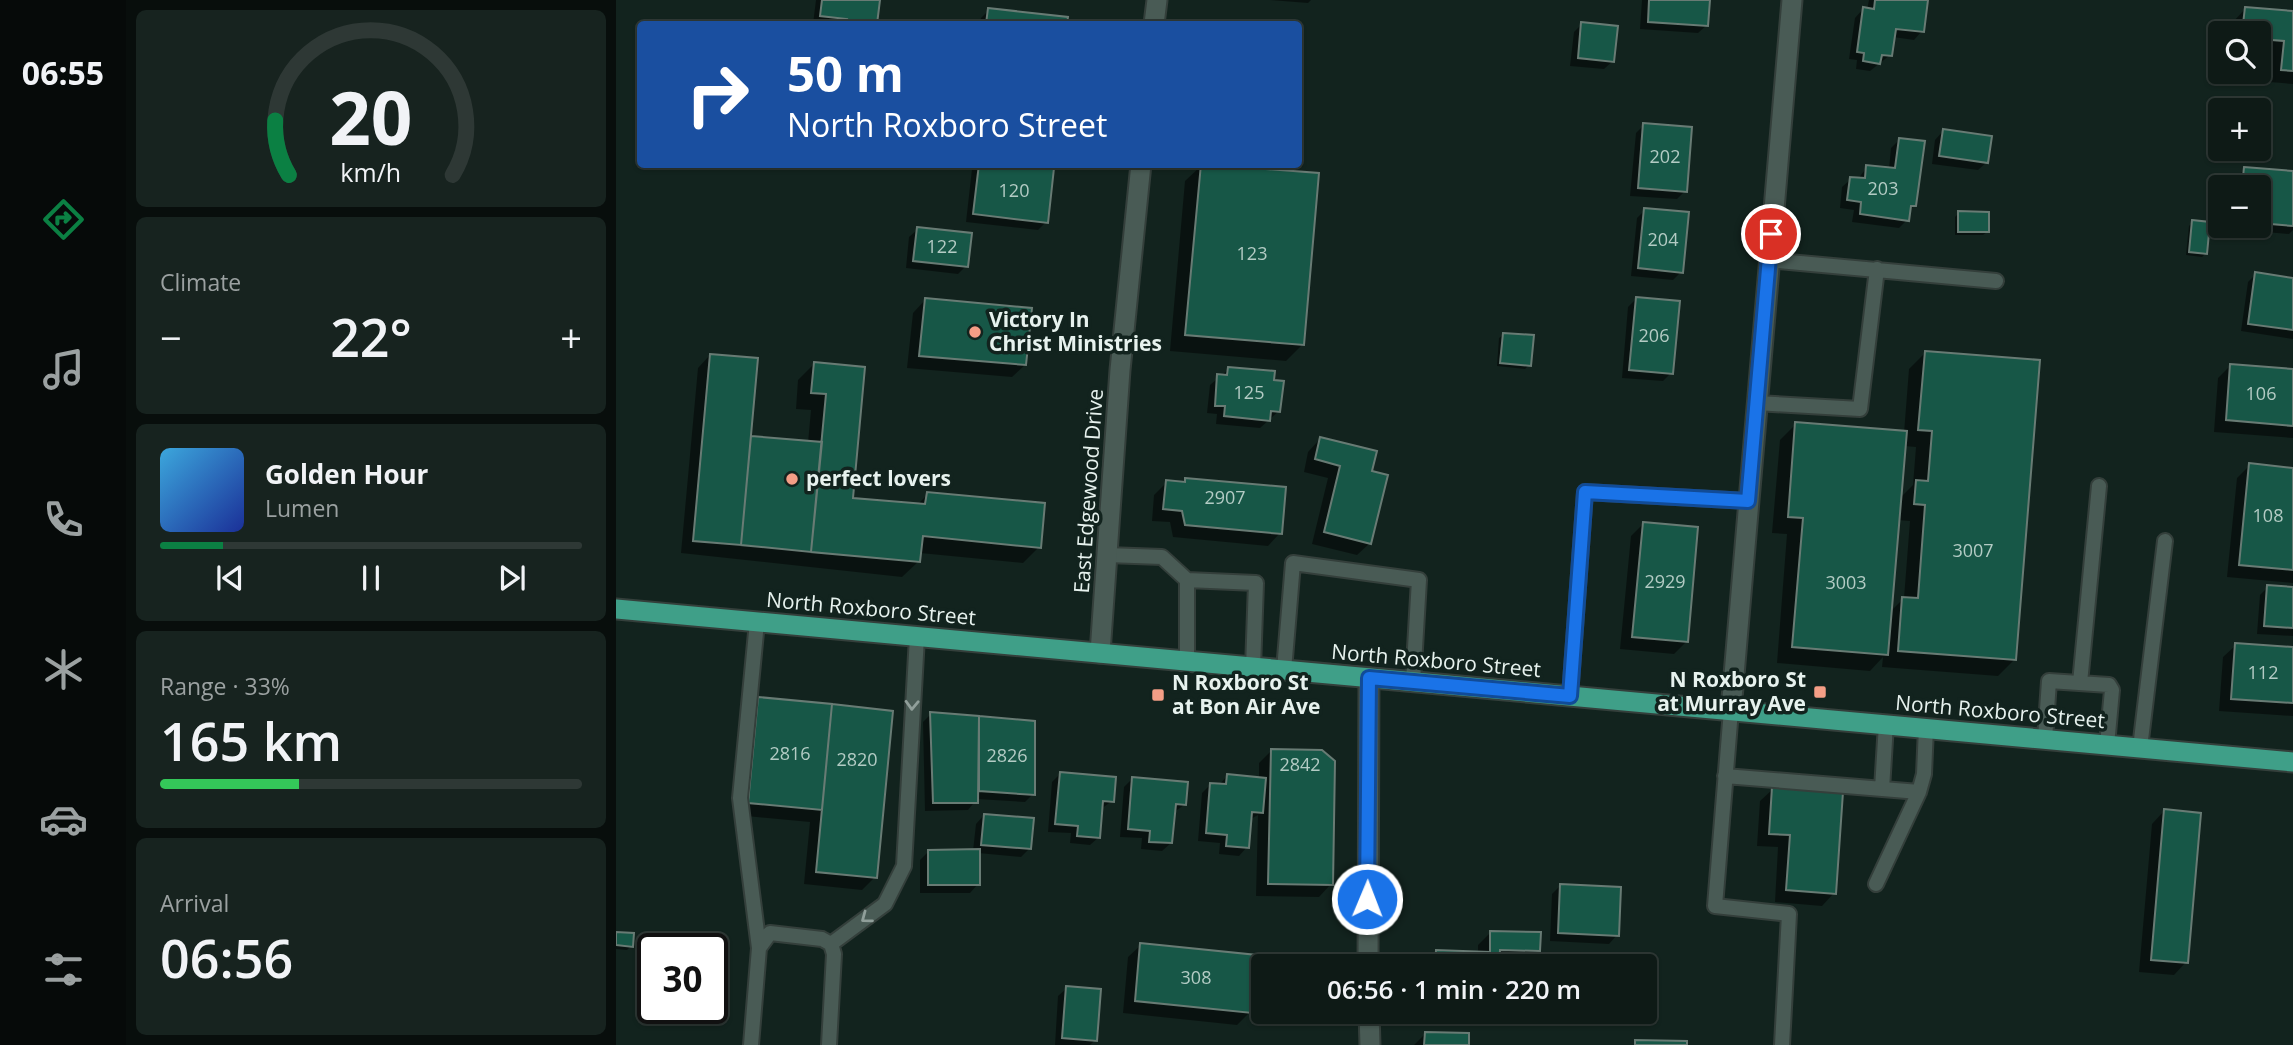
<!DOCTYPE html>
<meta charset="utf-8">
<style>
body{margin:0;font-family:"Open Sans",sans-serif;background:#17231f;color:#f1f3f6;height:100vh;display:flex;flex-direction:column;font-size:26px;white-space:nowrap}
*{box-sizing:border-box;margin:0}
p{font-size:23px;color:#9ba1a1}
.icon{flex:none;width:38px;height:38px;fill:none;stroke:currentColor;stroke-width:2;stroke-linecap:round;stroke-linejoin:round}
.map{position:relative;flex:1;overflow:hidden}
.panel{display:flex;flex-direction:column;gap:10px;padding:10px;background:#080e0c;width:490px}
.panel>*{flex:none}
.banner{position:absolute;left:21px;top:21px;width:665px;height:147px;border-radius:7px;box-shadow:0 2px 5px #0004,0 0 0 2px #2e3835;background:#1a4fa0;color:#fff;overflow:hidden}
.controls{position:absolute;left:1592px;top:21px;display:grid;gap:14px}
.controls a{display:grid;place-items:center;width:63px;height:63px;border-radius:7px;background:#0e1a16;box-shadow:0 2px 5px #0004,0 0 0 2px #2e3835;font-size:35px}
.speed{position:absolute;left:21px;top:933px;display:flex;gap:14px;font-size:35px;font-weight:700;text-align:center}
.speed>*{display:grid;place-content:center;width:91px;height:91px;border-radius:50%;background:#0e1a16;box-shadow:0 2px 5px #0004,0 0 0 2px #2e3835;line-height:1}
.speed .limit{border:4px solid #111;border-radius:10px;background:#fff;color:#111}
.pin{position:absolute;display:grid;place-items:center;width:60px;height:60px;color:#fff;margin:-30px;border:4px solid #fff;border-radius:50%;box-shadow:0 2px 7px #0007}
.me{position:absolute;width:77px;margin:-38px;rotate:1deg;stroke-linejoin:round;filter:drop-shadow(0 0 5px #0008)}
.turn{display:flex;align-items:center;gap:24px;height:147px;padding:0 35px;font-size:32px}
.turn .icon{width:91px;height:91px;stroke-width:2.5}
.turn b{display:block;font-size:49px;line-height:60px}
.big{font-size:52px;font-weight:600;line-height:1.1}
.panel .widget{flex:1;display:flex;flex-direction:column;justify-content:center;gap:10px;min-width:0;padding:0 24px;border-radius:10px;background:#17231f}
.panel .dial{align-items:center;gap:0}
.dial svg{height:182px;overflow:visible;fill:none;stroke:#2e3835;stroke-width:7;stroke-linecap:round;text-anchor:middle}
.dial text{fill:#f1f3f6;stroke:none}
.song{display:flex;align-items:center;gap:21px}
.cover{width:84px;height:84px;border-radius:10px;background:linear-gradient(135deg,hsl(200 70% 55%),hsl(230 70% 35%))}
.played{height:7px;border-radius:4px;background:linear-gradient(90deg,#0b8043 15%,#2e3835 15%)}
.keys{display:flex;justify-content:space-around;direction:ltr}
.heat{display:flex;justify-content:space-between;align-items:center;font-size:38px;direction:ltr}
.charge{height:10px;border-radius:5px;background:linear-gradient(90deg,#34c759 33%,#2e3835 0)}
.trip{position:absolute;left:635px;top:954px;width:406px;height:70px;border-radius:7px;background:#0e1a16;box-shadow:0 2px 5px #0004,0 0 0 2px #2e3835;font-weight:600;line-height:70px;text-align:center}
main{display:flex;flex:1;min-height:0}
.tab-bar{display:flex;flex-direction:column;width:126px;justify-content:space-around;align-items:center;background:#060a09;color:#9ba1a1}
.tab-bar .icon{width:49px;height:49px}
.tab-bar .active{color:#0b8043}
.tab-bar b{font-size:32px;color:#f1f3f6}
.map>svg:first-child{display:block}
</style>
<main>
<nav class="tab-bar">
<b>06:55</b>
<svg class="icon active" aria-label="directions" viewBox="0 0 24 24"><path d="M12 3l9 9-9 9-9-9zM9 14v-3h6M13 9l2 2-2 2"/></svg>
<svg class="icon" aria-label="music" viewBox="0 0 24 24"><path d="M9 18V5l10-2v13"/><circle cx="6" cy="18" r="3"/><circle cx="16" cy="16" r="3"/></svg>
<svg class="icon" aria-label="phone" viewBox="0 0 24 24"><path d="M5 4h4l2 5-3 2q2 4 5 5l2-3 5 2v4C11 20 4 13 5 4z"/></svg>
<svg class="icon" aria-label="climate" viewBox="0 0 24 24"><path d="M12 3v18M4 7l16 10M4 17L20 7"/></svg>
<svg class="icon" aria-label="car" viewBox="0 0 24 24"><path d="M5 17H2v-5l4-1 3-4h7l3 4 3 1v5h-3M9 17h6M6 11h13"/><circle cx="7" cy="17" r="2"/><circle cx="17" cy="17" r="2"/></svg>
<svg class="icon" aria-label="filters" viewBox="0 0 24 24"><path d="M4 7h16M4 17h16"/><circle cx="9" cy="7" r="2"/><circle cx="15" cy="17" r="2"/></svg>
</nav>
<section class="panel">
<div class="widget dial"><svg viewBox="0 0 100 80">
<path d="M14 69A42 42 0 1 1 86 69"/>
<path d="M14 69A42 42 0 0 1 8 45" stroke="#0b8043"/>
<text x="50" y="56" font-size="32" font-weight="700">20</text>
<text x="50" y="72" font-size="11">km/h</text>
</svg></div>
<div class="widget"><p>Climate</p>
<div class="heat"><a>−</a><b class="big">22°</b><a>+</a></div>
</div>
<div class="widget">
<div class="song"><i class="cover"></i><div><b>Golden Hour</b><p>Lumen</p></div></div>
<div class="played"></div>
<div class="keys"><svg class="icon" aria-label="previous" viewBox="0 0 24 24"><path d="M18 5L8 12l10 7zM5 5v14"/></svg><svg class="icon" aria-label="pause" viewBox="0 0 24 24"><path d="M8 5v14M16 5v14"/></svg><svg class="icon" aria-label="next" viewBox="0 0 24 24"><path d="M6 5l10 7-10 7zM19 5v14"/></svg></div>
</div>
<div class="widget"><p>Range · 33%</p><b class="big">165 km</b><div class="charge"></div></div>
<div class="widget"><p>Arrival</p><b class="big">06:56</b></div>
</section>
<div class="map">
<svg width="1677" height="1045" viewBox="0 0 1677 1045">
<rect width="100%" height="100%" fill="#12231e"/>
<path fill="#0007" fill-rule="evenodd" d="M200,0H263L260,24H197Z
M654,0H695L692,3Z
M1026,0H1093L1091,25L1082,33L1024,29Z
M1253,0H1310L1306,31L1298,40L1277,37L1274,55L1254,71L1240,69L1241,60L1233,59L1239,18L1247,9L1251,10Z
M1629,9L1677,13V84L1654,82L1656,53L1643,52V33H1616L1617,22Z
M373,10L450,19L449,24H364L365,18Z
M966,24L997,61L988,69L954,66L958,32Z
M24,89V106H21Z
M1028,125L1069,191L1061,199L1014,196L1020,133Z
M1327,131L1371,162L1362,170L1316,164L1319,140Z
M1284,139L1298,206L1293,211L1291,220L1283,228L1236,222L1238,210L1224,208L1226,187L1235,179H1242L1251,167L1273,169L1275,148Z
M361,164L436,169L430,222L422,230L350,222L356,169Z
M586,165L686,345L670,361L554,351L569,181Z
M1629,169L1677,173V230L1673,234L1616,229V226H1643V187H1620L1621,177Z
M1029,210L1065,272L1057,280L1015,276L1021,218Z
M1343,213L1371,232L1367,235H1339V217Z
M1577,222L1590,253L1586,257L1570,255L1573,226Z
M302,229L350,266L342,274L290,268L293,237Z
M1640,274L1677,279V339L1625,331L1632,282Z
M1020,299L1055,373L1047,381L1006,378L1012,307Z
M309,300L409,365L396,377L291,368L297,313Z
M887,335L913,365L909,369L881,366L883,338Z
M1309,353L1398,660L1382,676L1266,667L1267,657L1254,671L1161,663L1171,534L1156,533L1164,440L1180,424L1288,433L1293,369ZM1288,446L1300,447L1297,485L1283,499ZM1281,520L1294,521L1288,598L1274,612Z
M94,355L133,437L192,443L195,410L180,409L182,380L198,364L247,368L235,499L301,505L312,494L423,547L407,563L304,553L303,561L286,577L65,553L82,368Z
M1615,365L1677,370V438L1598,432L1602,378Z
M613,369L656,382L663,411L644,428L600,424L601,414L591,413L594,385Z
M704,439L754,472V543L741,555L696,544L712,478L688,472L692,452Z
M1634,465L1677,470V583L1611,577L1621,478Z
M570,480L664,533L652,546L557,537L554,522L536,521L538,495L551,482L566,483Z
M1027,524L1071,641L1058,654L1004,649L1015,536Z
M1652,587L1677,589V636L1641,634L1644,595Z
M1620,645L1677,648V716L1603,711L1607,657Z
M143,699L259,877L246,890L188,884L194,822L120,815L130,712Z
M315,714L417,722V794L409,802L361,799L352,810L309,811L307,722Z
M656,750L715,884L703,897L640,896L642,815L633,820L631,847L623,856L603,854L604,843L582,841L586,793L595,784L603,785L611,776L643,779V763Z
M444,774L496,801L485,809L483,837L474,845L454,843L455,833L432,832L436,782Z
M516,779L568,805L557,813L555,843L546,851L525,849L526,838L504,837L508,787Z
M1157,789L1218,893L1206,906L1159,902L1162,847L1141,846L1144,801Z
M1548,811L1570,962L1558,975L1523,972L1536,824Z
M368,815L414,848L405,857L362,853V884L354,893H304V860L313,851H357L360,824Z
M944,886L1001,935L993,944L934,941L936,894Z
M875,932L922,950L910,963L881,962V966H808L820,952L862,953V945Z
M0,934L15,946L11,950L0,949Z
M525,945L634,1012L621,1025L507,1013L512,957Z
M451,988L479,1040L474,1045H439L442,996Z
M807,1012H880L867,1026L806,1025Z
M809,1034L851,1045H798Z"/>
<path fill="#175747" stroke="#687b74" stroke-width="2" d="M206,0H264L261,24H230L231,19L204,16Z
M1033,0H1094L1092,26L1032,22Z
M1259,0H1312L1308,32L1280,29L1276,56L1266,55L1264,64L1247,61L1248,53L1241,52L1247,7L1258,9Z
M1629,7L1677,11V71L1665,70L1668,41L1643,39V33H1626Z
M372,8L452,17L451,24H370Z
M965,22L1002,26L998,62L962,58Z
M1027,123L1076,127L1071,192L1022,188Z
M1327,129L1376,136L1372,163L1323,156Z
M1283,138L1309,141L1300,206H1295L1293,221L1244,214L1245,202L1231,200L1234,177L1249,178L1250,165L1279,168Z
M363,164L438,168L432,223L357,214Z
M585,164L703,173L688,345L569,335Z
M1628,167L1677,171V226L1643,223V187H1626Z
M1028,208L1073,212L1067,273L1022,268Z
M1342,211L1373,212V232H1342Z
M1576,220L1594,222L1591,254L1573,252Z
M301,227L356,233L352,267L297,261Z
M1639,272L1677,278V330L1632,324Z
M1020,297L1064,301L1057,374L1013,370Z
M309,298L416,308L410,365L303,356Z
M887,333L918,335L915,366L884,363Z
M1309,351L1424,360L1400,660L1282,651L1286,597L1302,598L1309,505L1298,504L1300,480L1312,481L1316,431L1302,430Z
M94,354L142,358L125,545L77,541Z
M198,362L249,367L237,498L309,504L311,492L429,503L425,548L307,536L304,562L195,552L210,394L195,393Z
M1614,364L1677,369V426L1610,420Z
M612,367L659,371L658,380L668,381L664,412L655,411L654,421L608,416L609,406H599L601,374L611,375Z
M1179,422L1291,431L1272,655L1176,647L1187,518L1172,517Z
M135,436L206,442L195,552L125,545Z
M704,437L761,451L756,471L772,475L755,544L708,532L724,466L699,459Z
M1633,463L1677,468V570L1623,565Z
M569,478L670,487L666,534L569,525L566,511L547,509L550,480L569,482Z
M1027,522L1082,527L1072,642L1016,637Z
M1651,585L1677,587V628L1648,626Z
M1619,643L1677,647V703L1615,699Z
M142,697L216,704L206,810L132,803Z
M216,704L277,711L261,878L200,872Z
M314,712L363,716L362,803H317Z
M363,716L419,721V795L363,791Z
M655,749L706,750L719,761L717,885L652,884Z
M444,772L500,777L498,802L487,801L484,838L461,836L462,826L439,824Z
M611,774L650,778L647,813L636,812L633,848L610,846L611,835L590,833L594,783L610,784Z
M516,777L572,782L570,805L560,804L556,843L533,842L534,831L512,829Z
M1156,787L1227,792L1220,894L1170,890L1174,835L1153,834Z
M1548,809L1585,813L1572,963L1535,960Z
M368,814L418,818L415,849L365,845Z
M364,849V885H312V850Z
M944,884L1005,887L1003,936L942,933Z
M874,931L925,932L924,951L884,950L883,966H819L820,950L874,952Z
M0,932L18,933L17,947L0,945Z
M524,943L641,955L636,1013L519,1001Z
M450,986L485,989L481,1041L446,1038Z
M818,1012H882V1014Z
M809,1032L853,1033V1045H808Z
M1019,1040L1071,1041V1045H1019Z"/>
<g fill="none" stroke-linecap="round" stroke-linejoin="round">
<g stroke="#343f3b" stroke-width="18">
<path id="service" d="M1152,260L1380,281
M1140,403L1244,409L1261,269
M491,555L546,557L571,580L640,583L637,668
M141,622L124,798L143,948
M571,661V580
M668,670L677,563L803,580L797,682
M1464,683L1483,486
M954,696L969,492L1132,501
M1115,710L1099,906L1173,914L1166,1045
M1429,739L1433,681L1493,685L1496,690L1491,745
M1524,748L1549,541
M1109,776L1303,792
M1266,789L1270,724
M1260,884L1303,792L1308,774L1310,728
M215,944L269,904L288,866L301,637
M135,1045L143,948L154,933L206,939L215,944L218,954L213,1045"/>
</g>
<g stroke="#343f3b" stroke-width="23">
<path id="minor" d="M538,24L541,0
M484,653L504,370L525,164
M752,966L753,678
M753,1012L754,1045"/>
</g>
<g stroke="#343f3b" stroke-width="23">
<path id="tertiary" d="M1115,710L1176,0"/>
</g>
<g stroke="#343f3b" stroke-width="23">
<path id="primary" d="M0,609L1677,762"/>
</g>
<use href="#service" stroke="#495b55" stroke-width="14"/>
<use href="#minor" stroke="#495b55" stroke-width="19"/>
<use href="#tertiary" stroke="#495b55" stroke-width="19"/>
<use href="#primary" stroke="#3f9f88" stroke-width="19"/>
</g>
<defs><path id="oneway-chevron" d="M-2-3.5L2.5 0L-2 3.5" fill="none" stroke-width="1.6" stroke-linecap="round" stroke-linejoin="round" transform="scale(1.75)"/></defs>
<g stroke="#909f9a">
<use href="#oneway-chevron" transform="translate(296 705) rotate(92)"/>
<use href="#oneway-chevron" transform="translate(250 918) rotate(143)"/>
</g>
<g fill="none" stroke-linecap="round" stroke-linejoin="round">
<g stroke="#114b97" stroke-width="18">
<path id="route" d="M751,899L753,678L954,696L969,492L1132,501L1155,234"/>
</g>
<use href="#route" stroke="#1a73e8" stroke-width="12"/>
</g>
<g fill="#f49e86" stroke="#12231e" stroke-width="2.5">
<circle cx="359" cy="332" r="7"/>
<circle cx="176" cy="479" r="7"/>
<rect x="1197" y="685" width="14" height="14" rx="3.5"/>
<rect x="535" y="688" width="14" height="14" rx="3.5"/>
</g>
<g text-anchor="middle" stroke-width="7" stroke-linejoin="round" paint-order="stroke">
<g font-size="18" fill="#b3cbc4">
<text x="1049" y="163">202</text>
<text x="1267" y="195">203</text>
<text x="398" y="197">120</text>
<text x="1047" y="246">204</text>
<text x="326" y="253">122</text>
<text x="636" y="260">123</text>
<text x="1038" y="342">206</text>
<text x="633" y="399">125</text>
<text x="1645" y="400">106</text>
<text x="609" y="504">2907</text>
<text x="1652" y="522">108</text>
<text x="1357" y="557">3007</text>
<text x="1049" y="588">2929</text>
<text x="1230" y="589">3003</text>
<text x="1647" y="679">112</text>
<text x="174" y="760">2816</text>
<text x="391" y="762">2826</text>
<text x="241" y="766">2820</text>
<text x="684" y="771">2842</text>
<text x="580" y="984">308</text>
</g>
<g font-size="21" font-weight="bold" fill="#e7f2ee" stroke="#12231e" text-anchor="start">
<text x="373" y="327">Victory In<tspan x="373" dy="24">Christ Ministries</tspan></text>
<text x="190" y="486">perfect lovers</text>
<text x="1190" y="687" text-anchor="end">N Roxboro St<tspan x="1190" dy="24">at Murray Ave</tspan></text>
<text x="556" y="690">N Roxboro St<tspan x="556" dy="24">at Bon Air Ave</tspan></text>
</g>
<g font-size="21" fill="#e7f2ee" stroke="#12231e">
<text transform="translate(473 491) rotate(-86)" y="7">East Edgewood Drive</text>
<text transform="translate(255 609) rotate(5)" y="7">North Roxboro Street</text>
<text transform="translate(820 661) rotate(5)" y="7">North Roxboro Street</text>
<text transform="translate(1384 712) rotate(5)" y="7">North Roxboro Street</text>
</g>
</g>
</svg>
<div class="controls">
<a><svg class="icon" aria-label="search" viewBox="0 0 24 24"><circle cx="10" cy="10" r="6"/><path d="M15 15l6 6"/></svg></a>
<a>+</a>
<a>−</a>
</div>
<div class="speed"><div class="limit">30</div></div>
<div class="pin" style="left:1155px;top:234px;background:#d93025"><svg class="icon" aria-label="arrive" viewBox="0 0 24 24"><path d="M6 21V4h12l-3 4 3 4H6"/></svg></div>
<svg class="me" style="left:751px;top:899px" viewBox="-20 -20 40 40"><circle r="17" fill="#1a73e8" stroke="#fff" stroke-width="3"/><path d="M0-11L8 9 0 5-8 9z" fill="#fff"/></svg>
<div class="trip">06:56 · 1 min · 220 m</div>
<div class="banner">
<div class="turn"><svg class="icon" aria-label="right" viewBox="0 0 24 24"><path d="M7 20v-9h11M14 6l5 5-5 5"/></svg><div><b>50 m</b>North Roxboro Street</div></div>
</div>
</div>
</main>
